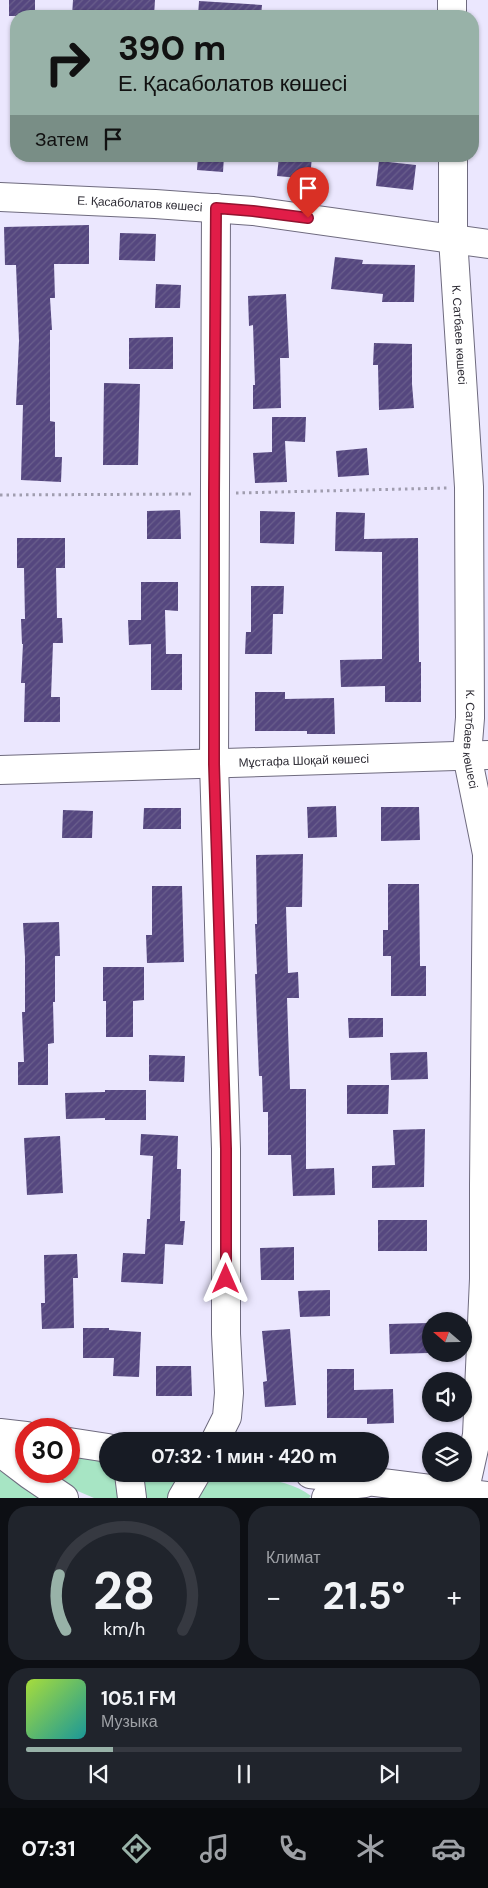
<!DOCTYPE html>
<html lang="ru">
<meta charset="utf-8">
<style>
body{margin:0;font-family:"DM Sans",sans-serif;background:#20242c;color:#f1f3f6;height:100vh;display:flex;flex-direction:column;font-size:19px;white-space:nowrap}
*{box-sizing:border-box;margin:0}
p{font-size:16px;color:#9ea1a6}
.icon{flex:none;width:28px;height:28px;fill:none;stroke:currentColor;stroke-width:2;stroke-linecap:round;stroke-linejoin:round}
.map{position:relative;height:1498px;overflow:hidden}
.drawer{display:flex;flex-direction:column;gap:8px;padding:8px;background:#0d0f14;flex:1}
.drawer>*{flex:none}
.top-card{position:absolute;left:10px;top:10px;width:469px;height:152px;border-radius:20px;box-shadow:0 1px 4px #0004;background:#98b2a8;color:#111;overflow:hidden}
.needle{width:32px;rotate:290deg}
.buttons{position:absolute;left:422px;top:1312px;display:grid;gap:10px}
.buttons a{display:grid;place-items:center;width:50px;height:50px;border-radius:50%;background:#171b24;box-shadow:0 1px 4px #0004;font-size:25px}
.speed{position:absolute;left:15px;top:1418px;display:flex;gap:10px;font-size:25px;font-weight:700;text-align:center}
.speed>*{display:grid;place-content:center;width:65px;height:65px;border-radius:50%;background:#171b24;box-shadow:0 1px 4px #0004;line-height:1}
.speed .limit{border:8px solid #d22;background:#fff;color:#111}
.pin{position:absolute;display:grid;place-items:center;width:42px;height:42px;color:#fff;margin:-51px -21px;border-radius:50% 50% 50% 0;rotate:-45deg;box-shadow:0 0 5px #0007}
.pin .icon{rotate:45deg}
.me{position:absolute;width:55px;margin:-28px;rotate:0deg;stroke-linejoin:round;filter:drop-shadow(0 0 4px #0008)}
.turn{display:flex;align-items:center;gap:18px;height:105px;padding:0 25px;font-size:22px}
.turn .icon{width:65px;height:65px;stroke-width:2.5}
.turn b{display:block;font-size:35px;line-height:42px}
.then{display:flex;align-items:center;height:48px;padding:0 25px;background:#0003;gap:10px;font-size:19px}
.big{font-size:38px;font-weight:700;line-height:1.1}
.drawer .widget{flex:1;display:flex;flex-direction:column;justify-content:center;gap:8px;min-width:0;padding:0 18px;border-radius:20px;background:#20242c}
.drawer .dial{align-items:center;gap:0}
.dial svg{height:130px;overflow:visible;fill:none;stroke:#363941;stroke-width:7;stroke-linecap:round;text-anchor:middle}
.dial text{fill:#f1f3f6;stroke:none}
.song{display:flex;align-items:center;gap:15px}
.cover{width:60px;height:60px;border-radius:8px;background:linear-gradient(135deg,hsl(80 70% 55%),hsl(180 70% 35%))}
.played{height:5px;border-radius:2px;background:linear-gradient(90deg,#98b2a8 20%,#363941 20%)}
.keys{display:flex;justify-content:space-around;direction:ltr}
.heat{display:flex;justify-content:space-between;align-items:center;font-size:28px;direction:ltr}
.drawer .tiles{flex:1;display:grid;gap:8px;grid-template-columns:1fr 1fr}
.widget:last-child{grid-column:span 2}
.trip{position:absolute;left:99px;top:1432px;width:290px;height:50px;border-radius:25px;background:#171b24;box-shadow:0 1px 4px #0004;font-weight:700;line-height:50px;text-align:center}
.menu{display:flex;height:80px;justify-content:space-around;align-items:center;background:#090b0e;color:#9ea1a6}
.menu .icon{width:35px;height:35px}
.menu .selected{color:#98b2a8}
.menu b{font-size:22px;color:#f1f3f6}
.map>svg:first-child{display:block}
</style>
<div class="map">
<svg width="488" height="1498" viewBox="0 0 488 1498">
<defs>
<pattern id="building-hatch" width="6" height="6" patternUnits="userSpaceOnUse" patternTransform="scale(1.25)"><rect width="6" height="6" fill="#55477f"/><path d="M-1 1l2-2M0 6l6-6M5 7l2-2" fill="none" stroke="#6a5f8c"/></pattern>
</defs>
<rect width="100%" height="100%" fill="#ebe7fe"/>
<path fill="#a7e5c4" d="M69,1453L107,1459L108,1474H115L121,1498H94L66,1486L45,1471H69Z
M0,1469L48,1498H0Z
M137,1474H184L172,1498H139Z
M211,1474C243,1477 286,1476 311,1496L309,1498H197Z"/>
<path fill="url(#building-hatch)" d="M9,0H35V16H9Z
M73,0H155L154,16H72Z
M199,1L262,5L261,16H198Z
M198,156H224L223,172L197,170Z
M279,156H312L310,179L277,176Z
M379,161L416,165L413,190L376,186Z
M89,225V264H54L55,298H50L52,330H50V421L55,422V457H62L61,482L21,480L23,405H16L19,341L16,265H5L4,227Z
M120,233L156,234L155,261L119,260Z
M335,257L363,260L362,264L415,265L414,302H382L383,294L331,289Z
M156,284L181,285L180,308H155Z
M286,294L289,358H280L281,408L253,409V385H255L253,325L249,326L248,296Z
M173,337V369H129V338Z
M374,343L412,344V384L414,408L379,410L378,365H373Z
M104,383L140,384L138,465H103Z
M272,417H306L305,442L285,441L287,482L255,483L253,453L272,452Z
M367,448L369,475L338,477L336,451Z
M180,510L181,539H147V511Z
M260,511L295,512L294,544L260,543Z
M336,512L365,513L364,539L418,538L419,662H421V702H385V686L341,687L340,660L382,659V552L335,551Z
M17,538H65V568H56L57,618H62L63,643H53L51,697H60V722H24L25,683H21L23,644H22L21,619H25L24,568H17Z
M141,582H178V611L165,610L166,654H182V690H151V644L129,645L128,620H141Z
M251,586H284L283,614H273L272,654H245L246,632H251Z
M255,692H285V699L334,698L335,734H307V731H255Z
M336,806L337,837L308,838L307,807Z
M381,807H419L420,840L381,841Z
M144,808H181V829H143Z
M63,810L93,811L92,838H62Z
M303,854L302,907H286L288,973L298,972L299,998H287L290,1089H306V1169L334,1168L335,1195L293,1196L291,1155H268V1112H263L262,1076H259L255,974H257L255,924H257L256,855Z
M388,884H419L420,966H426V996H391V956H383V930H388Z
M152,886H182L184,962L147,963L146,935H152Z
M59,922L60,956H55V1002H53L54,1043L48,1044V1085H18V1062H24L22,1012H25V957L23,923Z
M103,967H144V1000L133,1001V1037H106V1001H103Z
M348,1018H383V1037L349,1038Z
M427,1052L428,1079L391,1080L390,1053Z
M149,1055L185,1056L184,1082L149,1081Z
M347,1085H389L388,1114H347Z
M105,1090H146V1120H105V1118L66,1119L65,1093L105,1092Z
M425,1129L424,1187L372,1188V1166L395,1165L393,1130Z
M141,1134L178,1136L177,1169H181L180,1221H185L183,1245L165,1244L163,1284L121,1282L123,1253L145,1254L147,1219H150L153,1156L140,1155Z
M60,1136L63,1193L27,1195L24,1138Z
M378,1220H427V1251H378Z
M294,1247V1280H261L260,1248Z
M77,1254L78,1278H73L74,1328L42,1329L41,1303H45L44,1255Z
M330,1290V1316L300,1317L298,1291Z
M429,1323V1353L390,1354L389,1324Z
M83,1328H109V1330L141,1332L139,1377L113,1376L114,1358H83Z
M290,1329L296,1405L265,1407L263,1382L267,1381L262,1331Z
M156,1366H191L192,1396H156Z
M327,1369H354V1390L393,1389L394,1423L367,1424V1418H327Z"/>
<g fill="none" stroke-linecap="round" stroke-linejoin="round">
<g stroke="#6f6b7f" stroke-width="30">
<g id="minor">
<path d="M452,0V16"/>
<path id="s1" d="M453,156V238L469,487L470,718L467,755L487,854L484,1186V1279L477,1435L463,1498"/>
<path id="s2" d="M0,197L155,204L253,211L488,244"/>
<path id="s3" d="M0,770L488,755"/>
<path d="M0,1433L26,1436"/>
<path d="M215,1441L227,1417L229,1393L226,1334V1149L214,764L216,208"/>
<path d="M69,1442L108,1448"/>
<path d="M0,1452L30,1475L64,1498"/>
<path d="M129,1474L132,1498"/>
<path d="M310,1474L488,1496"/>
<path d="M182,1498L196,1474"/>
<path d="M326,1498L349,1485L365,1483"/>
</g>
</g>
<path stroke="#a09daf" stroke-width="3" stroke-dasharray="2.5 4" stroke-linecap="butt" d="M236,493L447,488
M0,495L194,494"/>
<use href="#minor" stroke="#fff" stroke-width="28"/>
</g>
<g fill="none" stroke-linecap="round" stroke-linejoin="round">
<g stroke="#92132f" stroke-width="12">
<path id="route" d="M226,1279V1149L214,764V494L216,208L253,211L308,218"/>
</g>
<use href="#route" stroke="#e11d48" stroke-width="9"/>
</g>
<g text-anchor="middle" stroke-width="5" stroke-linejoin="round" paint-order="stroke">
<g font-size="12" fill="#2e2c35" stroke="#fff">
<text dy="4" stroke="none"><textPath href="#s2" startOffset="140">Е. Қасаболатов көшесі</textPath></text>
<text dy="4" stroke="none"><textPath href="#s1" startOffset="179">К. Сатбаев көшесі</textPath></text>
<text dy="4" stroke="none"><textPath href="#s1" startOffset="584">К. Сатбаев көшесі</textPath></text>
<text dy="4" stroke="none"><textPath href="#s3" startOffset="304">Мұстафа Шоқай көшесі</textPath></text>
</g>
</g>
</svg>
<div class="buttons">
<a><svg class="needle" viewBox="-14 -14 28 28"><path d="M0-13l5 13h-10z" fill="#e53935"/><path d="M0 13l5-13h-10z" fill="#9ea1a6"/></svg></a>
<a><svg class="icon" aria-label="sound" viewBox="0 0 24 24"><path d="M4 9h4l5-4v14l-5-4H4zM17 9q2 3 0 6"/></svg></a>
<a><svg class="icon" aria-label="layers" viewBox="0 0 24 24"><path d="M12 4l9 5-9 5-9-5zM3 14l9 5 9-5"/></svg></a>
</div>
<div class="speed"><div class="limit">30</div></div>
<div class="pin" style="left:308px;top:218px;background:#d93025"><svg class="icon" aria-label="arrive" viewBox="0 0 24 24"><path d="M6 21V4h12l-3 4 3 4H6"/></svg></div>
<svg class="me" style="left:226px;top:1279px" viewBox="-20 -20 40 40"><path d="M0-17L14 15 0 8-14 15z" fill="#e11d48" stroke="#fff" stroke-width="4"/></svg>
<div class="trip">07:32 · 1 мин · 420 m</div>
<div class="top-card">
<div class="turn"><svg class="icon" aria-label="right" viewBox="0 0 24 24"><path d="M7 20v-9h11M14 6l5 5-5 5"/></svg><div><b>390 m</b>Е. Қасаболатов көшесі</div></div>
<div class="then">Затем<svg class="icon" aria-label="arrive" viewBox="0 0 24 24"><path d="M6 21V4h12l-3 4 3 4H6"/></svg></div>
</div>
</div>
<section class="drawer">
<div class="tiles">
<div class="widget dial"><svg viewBox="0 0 100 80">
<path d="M14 69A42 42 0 1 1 86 69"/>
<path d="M14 69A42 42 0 0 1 10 35" stroke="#98b2a8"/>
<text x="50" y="56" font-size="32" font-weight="700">28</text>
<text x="50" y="72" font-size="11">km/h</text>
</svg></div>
<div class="widget"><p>Климат</p>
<div class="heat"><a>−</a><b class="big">21.5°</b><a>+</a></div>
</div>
<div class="widget">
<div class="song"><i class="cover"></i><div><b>105.1 FM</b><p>Музыка</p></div></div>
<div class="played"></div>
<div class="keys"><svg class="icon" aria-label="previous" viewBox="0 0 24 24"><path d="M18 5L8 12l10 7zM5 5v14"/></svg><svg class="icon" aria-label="pause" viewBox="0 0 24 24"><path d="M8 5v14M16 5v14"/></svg><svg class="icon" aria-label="next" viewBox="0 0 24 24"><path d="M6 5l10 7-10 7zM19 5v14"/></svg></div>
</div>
</div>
</section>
<nav class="menu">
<b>07:31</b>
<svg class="icon selected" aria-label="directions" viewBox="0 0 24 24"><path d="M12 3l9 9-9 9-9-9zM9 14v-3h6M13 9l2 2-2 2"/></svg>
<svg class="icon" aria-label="music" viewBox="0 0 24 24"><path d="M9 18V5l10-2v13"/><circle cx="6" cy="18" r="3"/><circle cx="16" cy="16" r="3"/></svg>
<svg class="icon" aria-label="phone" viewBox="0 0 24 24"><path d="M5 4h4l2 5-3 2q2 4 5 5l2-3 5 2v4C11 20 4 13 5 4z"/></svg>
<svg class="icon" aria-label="climate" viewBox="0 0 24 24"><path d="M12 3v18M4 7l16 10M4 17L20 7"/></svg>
<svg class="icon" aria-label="car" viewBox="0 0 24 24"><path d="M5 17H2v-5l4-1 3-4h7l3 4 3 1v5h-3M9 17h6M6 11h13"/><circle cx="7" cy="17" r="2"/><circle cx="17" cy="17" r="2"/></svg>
</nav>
